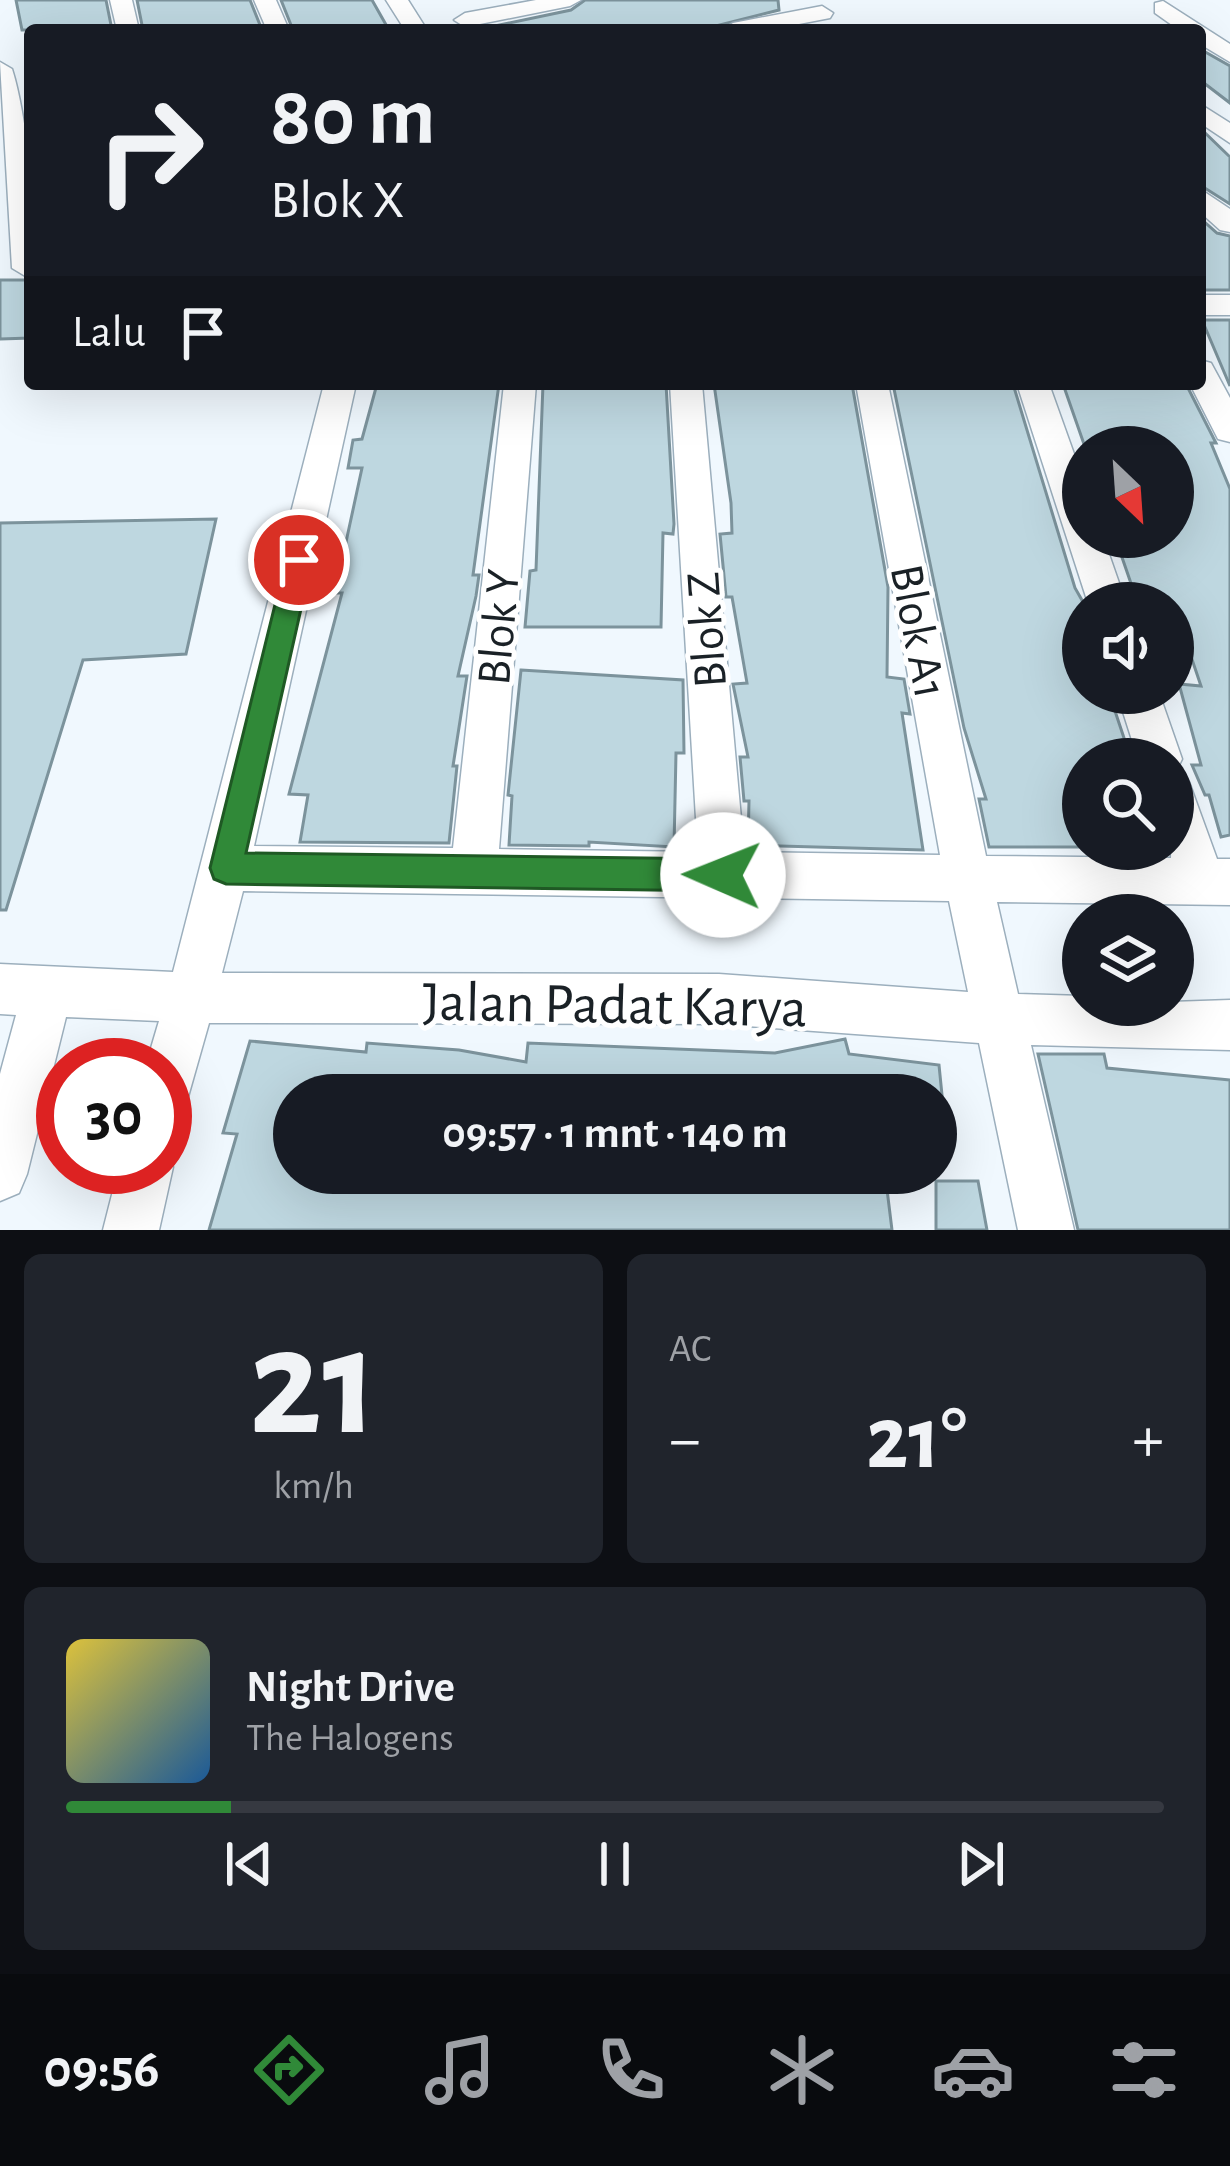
<!DOCTYPE html>
<html lang="id">
<meta charset="utf-8">
<style>
body{margin:0;font-family:"Alegreya Sans",sans-serif;background:#20242c;color:#f1f3f6;height:100vh;display:flex;flex-direction:column;font-size:45px;white-space:nowrap}
*{box-sizing:border-box;margin:0}
p{font-size:39px;color:#9ea1a6}
.icon{flex:none;width:66px;height:66px;fill:none;stroke:currentColor;stroke-width:2;stroke-linecap:round;stroke-linejoin:round}
.map{position:relative;height:1230px;overflow:hidden}
.side{display:flex;flex-direction:column;gap:24px;padding:24px;background:#0d0f14;flex:1}
.side>*{flex:none}
.top-card{position:absolute;left:24px;top:24px;width:1182px;height:366px;border-radius:12px;box-shadow:0 12px 48px #0002;background:#171b24;color:#f1f3f6;overflow:hidden}
.needle{width:78px;rotate:155deg}
.buttons{position:absolute;left:1062px;top:426px;display:grid;gap:24px}
.buttons a{display:grid;place-items:center;width:132px;height:132px;border-radius:50%;background:#171b24;box-shadow:0 12px 48px #0002;font-size:60px}
.speed{position:absolute;left:36px;top:1038px;display:flex;gap:24px;font-size:60px;font-weight:700;text-align:center}
.speed>*{display:grid;place-content:center;width:156px;height:156px;border-radius:50%;background:#171b24;box-shadow:0 12px 48px #0002;line-height:1}
.speed .limit{border:18px solid #d22;background:#fff;color:#111}
.pin{position:absolute;display:grid;place-items:center;width:102px;height:102px;color:#fff;margin:-51px;border:6px solid #fff;border-radius:50%;box-shadow:0 3px 12px #0007}
.me{position:absolute;width:132px;margin:-66px;rotate:271deg;stroke-linejoin:round;filter:drop-shadow(0 0 9px #0008)}
.turn{display:flex;align-items:center;gap:42px;height:252px;padding:0 48px;font-size:54px}
.turn .icon{width:156px;height:156px;stroke-width:2.5}
.turn b{display:block;font-size:84px;line-height:102px}
.then{display:flex;align-items:center;height:114px;padding:0 48px;background:#0003;gap:24px;font-size:45px}
.big{font-size:90px;font-weight:600;line-height:1.1}
.side .widget{flex:1;display:flex;flex-direction:column;justify-content:center;gap:18px;min-width:0;padding:0 42px;border-radius:18px;background:#20242c}
.side .dial{align-items:center;gap:0}
.dial b{font-size:156px;line-height:1}
.song{display:flex;align-items:center;gap:36px}
.cover{width:144px;height:144px;border-radius:18px;background:linear-gradient(135deg,hsl(50 70% 55%),hsl(210 70% 35%))}
.played{height:12px;border-radius:6px;background:linear-gradient(90deg,#308938 15%,#363941 15%)}
.keys{display:flex;justify-content:space-around;direction:ltr}
.heat{display:flex;justify-content:space-between;align-items:center;font-size:66px;direction:ltr}
.side .tiles{flex:1;display:grid;gap:24px;grid-template-columns:1fr 1fr}
.widget:last-child{grid-column:span 2}
.trip{position:absolute;left:273px;top:1074px;width:684px;height:120px;border-radius:60px;background:#171b24;box-shadow:0 12px 48px #0002;font-weight:600;line-height:120px;text-align:center}
.tabs{display:flex;height:192px;justify-content:space-around;align-items:center;background:#090b0e;color:#9ea1a6}
.tabs .icon{width:84px;height:84px}
.tabs .active{color:#308938}
.tabs b{font-size:54px;color:#f1f3f6}
.map>svg:first-child{display:block}
</style>
<div class="map">
<svg width="1230" height="1230" viewBox="0 0 1230 1230">
<rect width="100%" height="100%" fill="#f0f8fe"/>
<path fill="#bed7e0" stroke="#7c939c" stroke-width="3" d="M16,0H106L112,30H22Z
M137,0H250L262,30H143Z
M281,0H372L389,30H293Z
M585,0H778L779,10L700,30L490,27L571,10Z
M1200,49L1230,66V103L1200,80Z
M1200,128L1230,157V204L1200,185Z
M1200,218L1217,233L1230,236V290H1200Z
M0,280H30V338L0,339Z
M1202,320H1230V386Z
M377,384H499L473,575H479L476,596L458,676H467L453,766H457L449,843L300,842L308,795L289,794L342,593H335L362,468H348L353,440L362,439Z
M543,384H666L674,524L673,534L663,533L661,627H525L530,571L536,570Z
M714,384H852L888,587L887,677L904,679L910,714L902,713L923,850L748,845L749,801H744L740,757H748L733,684L747,683L732,597H726L720,534L732,533L731,503Z
M893,384H1013L1075,588L1083,602V693H1109L1131,759H1083V847H989L979,799H986L964,728Z
M1063,384H1186L1216,443H1211L1230,489V835L1221,837L1209,795H1205L1192,765H1201L1179,684L1201,686L1173,603L1168,597L1135,595L1115,537H1173V447H1085Z
M216,519L186,654L83,660L6,910H0V523Z
M521,670L683,680L684,753H676L674,847L589,842V846L509,845L512,796L508,795Z
M845,1039L849,1054L939,1065L942,1095H294V1173H464L519,1178L520,1173H885L892,1230H209L237,1134L223,1133L250,1041L366,1052L367,1043L459,1050L526,1062L528,1043L775,1053Z
M1038,1054H1104L1107,1068L1230,1080V1230H1078Z
M936,1181H978L987,1230H936Z"/>
<g fill="none" stroke-linecap="round" stroke-linejoin="round">
<g stroke="#9cafbd" stroke-width="3">
<path id="minor" d="M110,0H132L139,30H117Z
M254,0H276L289,30H267Z
M386,0H408L427,30H405Z
M536,0H581L570,6L465,27L454,20L465,13Z
M1163,1L1230,44V62L1200,44V30H1179L1155,13V3Z
M822,6L833,13L830,18L768,30H722L733,23Z
M0,62L12,69C26,112 43,239 27,277L12,268Z
M1200,104L1230,123V143L1200,123Z
M1200,189L1230,209V232L1220,230L1200,212Z
M1200,295H1230V315H1200Z
M1200,360L1211,363L1230,398V442L1218,439L1190,384H1200Z
M324,384H356L254,846L453,848L504,384H536L499,849L698,852L670,384H702L744,852L940,855L856,384H888L986,856L1171,858L1173,776L1189,782L1217,859H1230V905L997,902L1018,994L1083,996V1005L1230,1000V1050L1031,1045L1074,1230H1018L979,1043L719,1024L209,1023L184,1111L165,1118V1065H146L159,1021L66,1017L27,1174L19,1193L0,1201V1074L16,1015L0,1014V964L173,972ZM243,891L949,901L968,992L719,974L222,973Z
M1017,384H1049L1083,479V537H1103L1126,603H1088Z
M1117,693H1159L1182,759L1175,773L1173,759H1138Z
M165,1148L173,1167L159,1230H103L119,1167H165Z"/>
</g>
<use href="#minor" fill="#fff" fill-rule="evenodd"/>
</g>
<path fill="#308938" stroke="#1f5924" stroke-width="3" d="M299,550L312,560L246,853L723,859L734,864L739,875L734,887L723,891L226,884L214,879L210,868L286,560Z"/>
<g text-anchor="middle" stroke-width="10" stroke-linejoin="round" paint-order="stroke">
<g font-size="48" fill="#1a2126" stroke="#fff">
<text transform="translate(497 627) rotate(-85)" y="17">Blok Y</text>
<text transform="translate(705 630) rotate(-94)" y="17">Blok Z</text>
<text transform="translate(920 631) rotate(79)" y="17">Blok A1</text>
</g>
<g font-size="57" fill="#1a2126" stroke="#fff">
<text transform="translate(615 1003) rotate(1)" y="20">Jalan Padat Karya</text>
</g>
</g>
</svg>
<div class="buttons">
<a><svg class="needle" viewBox="-14 -14 28 28"><path d="M0-13l5 13h-10z" fill="#e53935"/><path d="M0 13l5-13h-10z" fill="#9ea1a6"/></svg></a>
<a><svg class="icon" aria-label="sound" viewBox="0 0 24 24"><path d="M4 9h4l5-4v14l-5-4H4zM17 9q2 3 0 6"/></svg></a>
<a><svg class="icon" aria-label="search" viewBox="0 0 24 24"><circle cx="10" cy="10" r="6"/><path d="M15 15l6 6"/></svg></a>
<a><svg class="icon" aria-label="layers" viewBox="0 0 24 24"><path d="M12 4l9 5-9 5-9-5zM3 14l9 5 9-5"/></svg></a>
</div>
<div class="speed"><div class="limit">30</div></div>
<div class="pin" style="left:299px;top:560px;background:#d93025"><svg class="icon" aria-label="arrive" viewBox="0 0 24 24"><path d="M6 21V4h12l-3 4 3 4H6"/></svg></div>
<svg class="me" style="left:723px;top:875px" viewBox="-20 -20 40 40"><circle r="19" fill="#fff"/><path d="M0-13L10 11 0 6-10 11z" fill="#308938"/></svg>
<div class="trip">09:57 · 1 mnt · 140 m</div>
<div class="top-card">
<div class="turn"><svg class="icon" aria-label="right" viewBox="0 0 24 24"><path d="M7 20v-9h11M14 6l5 5-5 5"/></svg><div><b>80 m</b>Blok X</div></div>
<div class="then">Lalu<svg class="icon" aria-label="arrive" viewBox="0 0 24 24"><path d="M6 21V4h12l-3 4 3 4H6"/></svg></div>
</div>
</div>
<section class="side">
<div class="tiles">
<div class="widget dial"><b>21</b><p>km/h</p></div>
<div class="widget"><p>AC</p>
<div class="heat"><a>−</a><b class="big">21°</b><a>+</a></div>
</div>
<div class="widget">
<div class="song"><i class="cover"></i><div><b>Night Drive</b><p>The Halogens</p></div></div>
<div class="played"></div>
<div class="keys"><svg class="icon" aria-label="previous" viewBox="0 0 24 24"><path d="M18 5L8 12l10 7zM5 5v14"/></svg><svg class="icon" aria-label="pause" viewBox="0 0 24 24"><path d="M8 5v14M16 5v14"/></svg><svg class="icon" aria-label="next" viewBox="0 0 24 24"><path d="M6 5l10 7-10 7zM19 5v14"/></svg></div>
</div>
</div>
</section>
<nav class="tabs">
<b>09:56</b>
<svg class="icon active" aria-label="directions" viewBox="0 0 24 24"><path d="M12 3l9 9-9 9-9-9zM9 14v-3h6M13 9l2 2-2 2"/></svg>
<svg class="icon" aria-label="music" viewBox="0 0 24 24"><path d="M9 18V5l10-2v13"/><circle cx="6" cy="18" r="3"/><circle cx="16" cy="16" r="3"/></svg>
<svg class="icon" aria-label="phone" viewBox="0 0 24 24"><path d="M5 4h4l2 5-3 2q2 4 5 5l2-3 5 2v4C11 20 4 13 5 4z"/></svg>
<svg class="icon" aria-label="climate" viewBox="0 0 24 24"><path d="M12 3v18M4 7l16 10M4 17L20 7"/></svg>
<svg class="icon" aria-label="car" viewBox="0 0 24 24"><path d="M5 17H2v-5l4-1 3-4h7l3 4 3 1v5h-3M9 17h6M6 11h13"/><circle cx="7" cy="17" r="2"/><circle cx="17" cy="17" r="2"/></svg>
<svg class="icon" aria-label="filters" viewBox="0 0 24 24"><path d="M4 7h16M4 17h16"/><circle cx="9" cy="7" r="2"/><circle cx="15" cy="17" r="2"/></svg>
</nav>
